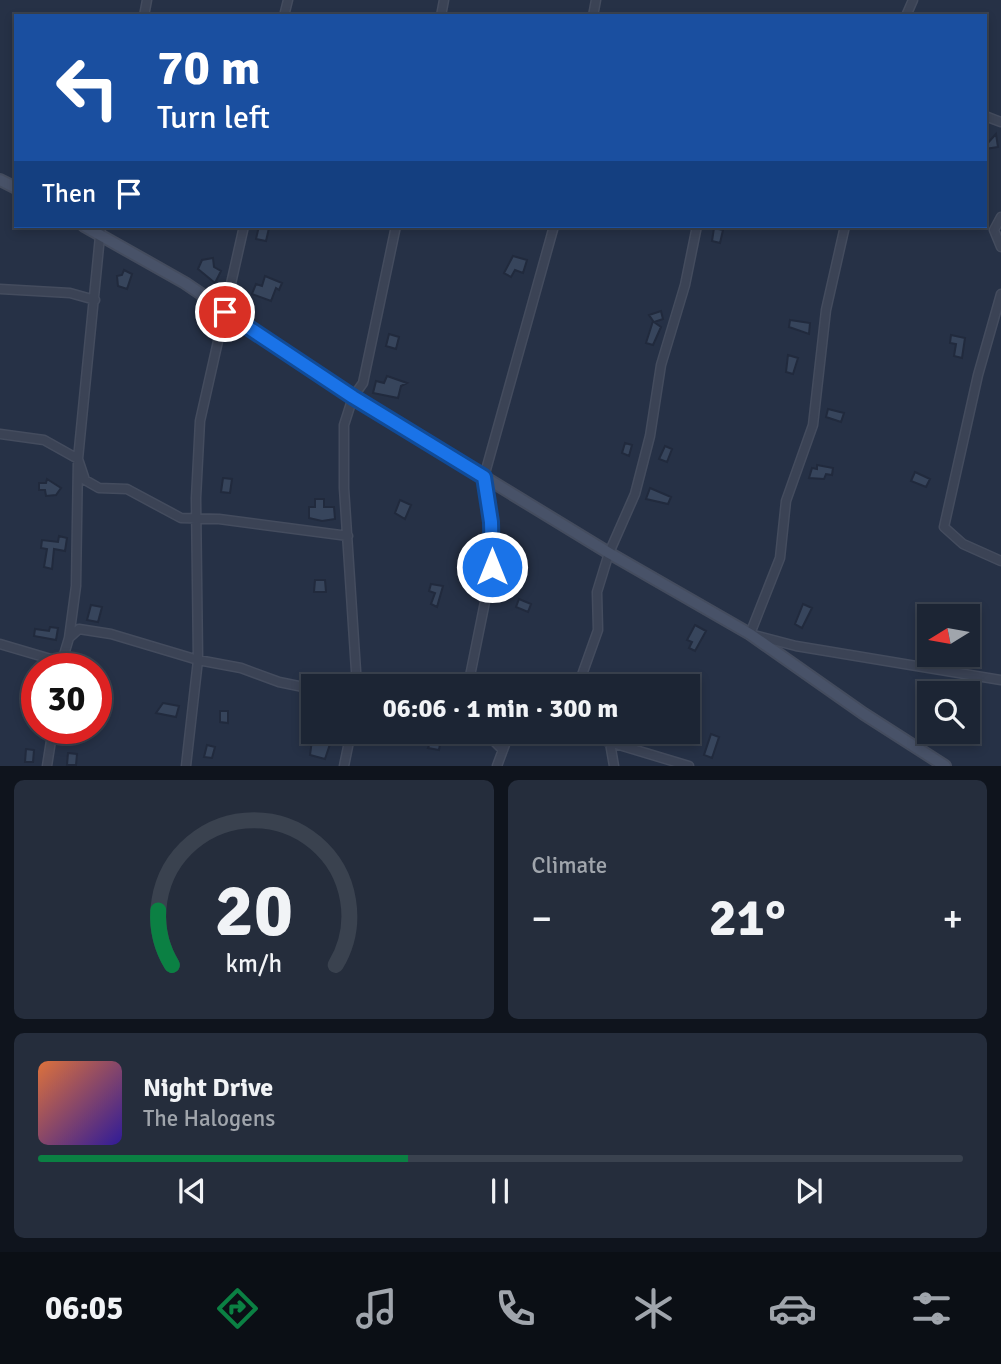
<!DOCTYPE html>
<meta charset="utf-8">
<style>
body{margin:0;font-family:Signika,sans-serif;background:#252d3c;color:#f1f3f6;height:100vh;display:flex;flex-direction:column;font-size:26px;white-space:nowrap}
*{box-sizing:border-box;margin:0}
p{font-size:23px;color:#a0a5ac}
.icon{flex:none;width:38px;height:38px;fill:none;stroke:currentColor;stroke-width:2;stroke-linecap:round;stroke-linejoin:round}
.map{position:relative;height:766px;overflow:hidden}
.panel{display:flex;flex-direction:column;gap:14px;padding:14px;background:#0f141d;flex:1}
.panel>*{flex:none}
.top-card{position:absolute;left:14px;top:14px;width:973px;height:214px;border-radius:0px;box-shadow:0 4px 10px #0003,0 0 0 2px #3a424f;background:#1a4fa0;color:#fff;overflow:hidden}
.needle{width:46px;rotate:259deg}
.fabs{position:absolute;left:917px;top:604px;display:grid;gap:14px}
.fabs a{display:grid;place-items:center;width:63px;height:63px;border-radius:0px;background:#1c2534;box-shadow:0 4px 10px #0003,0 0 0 2px #3a424f;font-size:35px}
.speed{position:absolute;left:21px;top:653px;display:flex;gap:14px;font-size:35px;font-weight:700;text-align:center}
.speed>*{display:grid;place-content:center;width:91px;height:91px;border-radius:50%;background:#1c2534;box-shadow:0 4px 10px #0003,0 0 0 2px #3a424f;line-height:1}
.speed .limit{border:10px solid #d22;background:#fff;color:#111}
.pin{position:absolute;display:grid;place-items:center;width:60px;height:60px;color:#fff;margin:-30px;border:4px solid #fff;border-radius:50%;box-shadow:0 2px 7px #0007}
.me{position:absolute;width:77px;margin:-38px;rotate:0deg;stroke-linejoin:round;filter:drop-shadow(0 0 5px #0008)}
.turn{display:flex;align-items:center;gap:24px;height:147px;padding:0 28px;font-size:32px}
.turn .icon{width:91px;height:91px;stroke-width:2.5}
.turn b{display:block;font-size:49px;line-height:60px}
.then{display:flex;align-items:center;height:66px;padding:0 28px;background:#0003;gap:14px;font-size:26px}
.big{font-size:52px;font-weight:700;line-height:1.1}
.panel .card{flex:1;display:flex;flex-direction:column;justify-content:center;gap:10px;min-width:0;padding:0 24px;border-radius:10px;background:#252d3c}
.panel .dial{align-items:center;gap:0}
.dial svg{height:182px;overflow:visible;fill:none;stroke:#3a424f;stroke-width:7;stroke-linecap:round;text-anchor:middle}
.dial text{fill:#f1f3f6;stroke:none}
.song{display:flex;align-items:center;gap:21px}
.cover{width:84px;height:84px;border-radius:10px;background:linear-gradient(135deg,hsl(20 70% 55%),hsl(250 70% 35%))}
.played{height:7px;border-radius:4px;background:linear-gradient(90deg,#0b8043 40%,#3a424f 40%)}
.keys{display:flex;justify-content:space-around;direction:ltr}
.heat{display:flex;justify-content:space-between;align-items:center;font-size:38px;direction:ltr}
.panel .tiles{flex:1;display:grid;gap:14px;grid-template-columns:1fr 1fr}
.card:last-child{grid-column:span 2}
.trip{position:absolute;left:301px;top:674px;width:399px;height:70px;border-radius:0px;background:#1c2534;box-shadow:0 4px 10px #0003,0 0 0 2px #3a424f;font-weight:700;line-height:70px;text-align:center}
.tabs{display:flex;height:112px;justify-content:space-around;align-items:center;background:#0b0f15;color:#a0a5ac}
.tabs .icon{width:49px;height:49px}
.tabs .on{color:#0b8043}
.tabs b{font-size:32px;color:#f1f3f6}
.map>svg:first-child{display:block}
</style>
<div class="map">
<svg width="1001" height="766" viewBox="0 0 1001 766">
<rect width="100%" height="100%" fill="#263146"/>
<path fill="#37455c" stroke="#212a3d" stroke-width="2" d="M996,134L998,147L985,149V146Z
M259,226L269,228L266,241L256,239Z
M714,228L723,230L720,243L712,241Z
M513,256L527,260L523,273L515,270L511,277L504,273Z
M213,258L214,267L221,271L215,283L198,269L202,260Z
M124,270L132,274L127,289L118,286L117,276L122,275Z
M265,276L282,283L279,290L276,288L271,301L252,294L256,284L262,286Z
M661,311L663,319L654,322L661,327L653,345L646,343L653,321L649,315Z
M790,320L810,323L809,334L789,327Z
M389,334L399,337L396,349L386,346Z
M951,335L965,338L962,358L954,356L956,344L950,343Z
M788,355L798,358L793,374L786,372Z
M387,376L407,383L401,386L398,398L373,393L376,381L384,383Z
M828,409L844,413L841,422L826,417Z
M625,443L632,445L629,456L622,453Z
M665,446L672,449L667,462L659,459Z
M817,465L833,468L832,475L826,474L824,479L809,478L812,468L817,469Z
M915,472L930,479L926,487L911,481Z
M223,478L232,479L230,493L221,492Z
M47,479L61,488L56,495L46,496L45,490H39V483H46Z
M650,488L671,497L668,504L646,499Z
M315,499H324V507H334L335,519L322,521L309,518V507H315Z
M400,500L411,505L405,519L395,513Z
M59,536L67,538L65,551L54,549L52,569L44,567L47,549L41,548L42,540L58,542Z
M315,580H325L326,592H314Z
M431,584L443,586L437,607L431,604L435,593L429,591Z
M519,599L531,604L528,612L516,607Z
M803,604L812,608L802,628L795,624Z
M91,605L102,607L98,622L87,620Z
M695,625L706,631L695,651L689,648L692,642L687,640Z
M50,627L58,628L56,640L34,636L35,629L49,631Z
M76,656L87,663L84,668L72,662Z
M163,703L179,706L176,717L156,713Z
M220,711H228V723L220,722Z
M312,732L333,735L325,759L310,755L312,740L308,739Z
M414,732L432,733L431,740L432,736L441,738L439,750L428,748L430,743L413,739Z
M711,734L719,737L712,758L704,755Z
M207,745L215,747L212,758L204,757Z
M26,749L34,750L33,762H25Z
M68,753L77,754L76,765H67Z"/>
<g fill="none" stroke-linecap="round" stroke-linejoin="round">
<g stroke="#444c5e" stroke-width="11">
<path id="street" d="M144,16L147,0
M284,16L288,0
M441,16L444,0
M593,16L596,0
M906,16L913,0
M985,116L1001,122
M1001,217L994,230L1001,247
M845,226L826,310L813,425L786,501L780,558L750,634L796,646L1001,680
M0,289L70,293L95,300
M1001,294L978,375L944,527L963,544L1001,561
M0,434L44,440L78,459L85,480L99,488L127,489L181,518L219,519L348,536
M69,638L79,629L111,634L198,660L241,668L279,682L313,689
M0,644L61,662
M60,668L69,638L76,586L78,459L101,226
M357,686L344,488V425L353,397L363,383L396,226
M471,686L470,676L492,567L491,521L484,477L554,226
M578,686L598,630L597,592L609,553L635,494L650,436L661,365L685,285L697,226
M485,732L503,750
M576,732L689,766
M610,743L614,766
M47,766L53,728
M186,766L198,660L196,498L200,421L244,226
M344,766L351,732
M497,766L507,739L518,732"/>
</g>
<g stroke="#444c5e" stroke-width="14">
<path id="secondary" d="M0,180L16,188
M84,226L185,283L353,397L609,553L750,634L864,714L945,766"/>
</g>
<use href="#street" stroke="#3b4355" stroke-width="8"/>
<use href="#secondary" stroke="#485268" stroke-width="10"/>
</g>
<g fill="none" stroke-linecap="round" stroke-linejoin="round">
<g stroke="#114b97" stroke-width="18">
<path id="route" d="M225,312L353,397L484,477L491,522L492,567"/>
</g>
<use href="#route" stroke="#1a73e8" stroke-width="12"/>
</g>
</svg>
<div class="fabs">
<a><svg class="needle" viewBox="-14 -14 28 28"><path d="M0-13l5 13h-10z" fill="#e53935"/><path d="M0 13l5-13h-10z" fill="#a0a5ac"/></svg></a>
<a><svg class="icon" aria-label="search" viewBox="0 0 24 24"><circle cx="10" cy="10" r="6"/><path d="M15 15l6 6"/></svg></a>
</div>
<div class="speed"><div class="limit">30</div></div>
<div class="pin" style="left:225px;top:312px;background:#d93025"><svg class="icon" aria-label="arrive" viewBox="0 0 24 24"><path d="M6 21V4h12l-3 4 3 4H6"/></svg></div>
<svg class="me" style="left:492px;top:567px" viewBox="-20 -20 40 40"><circle r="17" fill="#1a73e8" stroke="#fff" stroke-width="3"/><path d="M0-11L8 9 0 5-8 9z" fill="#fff"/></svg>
<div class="trip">06:06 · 1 min · 300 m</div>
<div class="top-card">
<div class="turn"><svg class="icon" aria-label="left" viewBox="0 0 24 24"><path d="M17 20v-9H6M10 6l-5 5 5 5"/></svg><div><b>70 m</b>Turn left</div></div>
<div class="then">Then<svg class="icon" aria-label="arrive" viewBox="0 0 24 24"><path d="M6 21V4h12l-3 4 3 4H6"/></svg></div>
</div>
</div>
<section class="panel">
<div class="tiles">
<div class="card dial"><svg viewBox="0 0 100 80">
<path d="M14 69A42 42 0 1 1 86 69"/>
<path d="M14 69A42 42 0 0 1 8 45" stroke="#0b8043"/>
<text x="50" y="56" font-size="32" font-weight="700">20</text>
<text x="50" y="72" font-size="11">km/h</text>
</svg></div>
<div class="card"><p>Climate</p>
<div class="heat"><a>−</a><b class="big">21°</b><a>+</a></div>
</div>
<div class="card">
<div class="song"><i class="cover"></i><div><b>Night Drive</b><p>The Halogens</p></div></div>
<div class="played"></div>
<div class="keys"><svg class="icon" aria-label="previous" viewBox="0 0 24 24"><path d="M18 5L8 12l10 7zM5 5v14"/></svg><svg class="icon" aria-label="pause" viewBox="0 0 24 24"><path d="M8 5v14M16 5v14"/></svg><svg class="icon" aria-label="next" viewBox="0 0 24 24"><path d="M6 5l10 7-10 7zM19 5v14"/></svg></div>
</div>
</div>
</section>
<nav class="tabs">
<b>06:05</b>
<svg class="icon on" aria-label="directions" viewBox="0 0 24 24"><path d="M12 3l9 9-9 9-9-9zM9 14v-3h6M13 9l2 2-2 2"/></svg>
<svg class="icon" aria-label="music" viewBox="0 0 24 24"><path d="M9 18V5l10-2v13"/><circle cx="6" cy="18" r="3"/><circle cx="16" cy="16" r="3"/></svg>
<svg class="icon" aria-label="phone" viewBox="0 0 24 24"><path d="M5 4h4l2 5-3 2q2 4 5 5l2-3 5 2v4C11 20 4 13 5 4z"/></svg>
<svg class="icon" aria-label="climate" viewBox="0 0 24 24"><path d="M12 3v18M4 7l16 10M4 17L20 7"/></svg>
<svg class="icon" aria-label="car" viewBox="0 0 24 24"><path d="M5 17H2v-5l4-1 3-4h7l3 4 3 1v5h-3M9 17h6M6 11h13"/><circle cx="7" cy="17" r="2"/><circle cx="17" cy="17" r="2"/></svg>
<svg class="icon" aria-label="filters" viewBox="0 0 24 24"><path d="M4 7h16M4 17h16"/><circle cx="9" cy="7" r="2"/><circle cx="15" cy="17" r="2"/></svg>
</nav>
